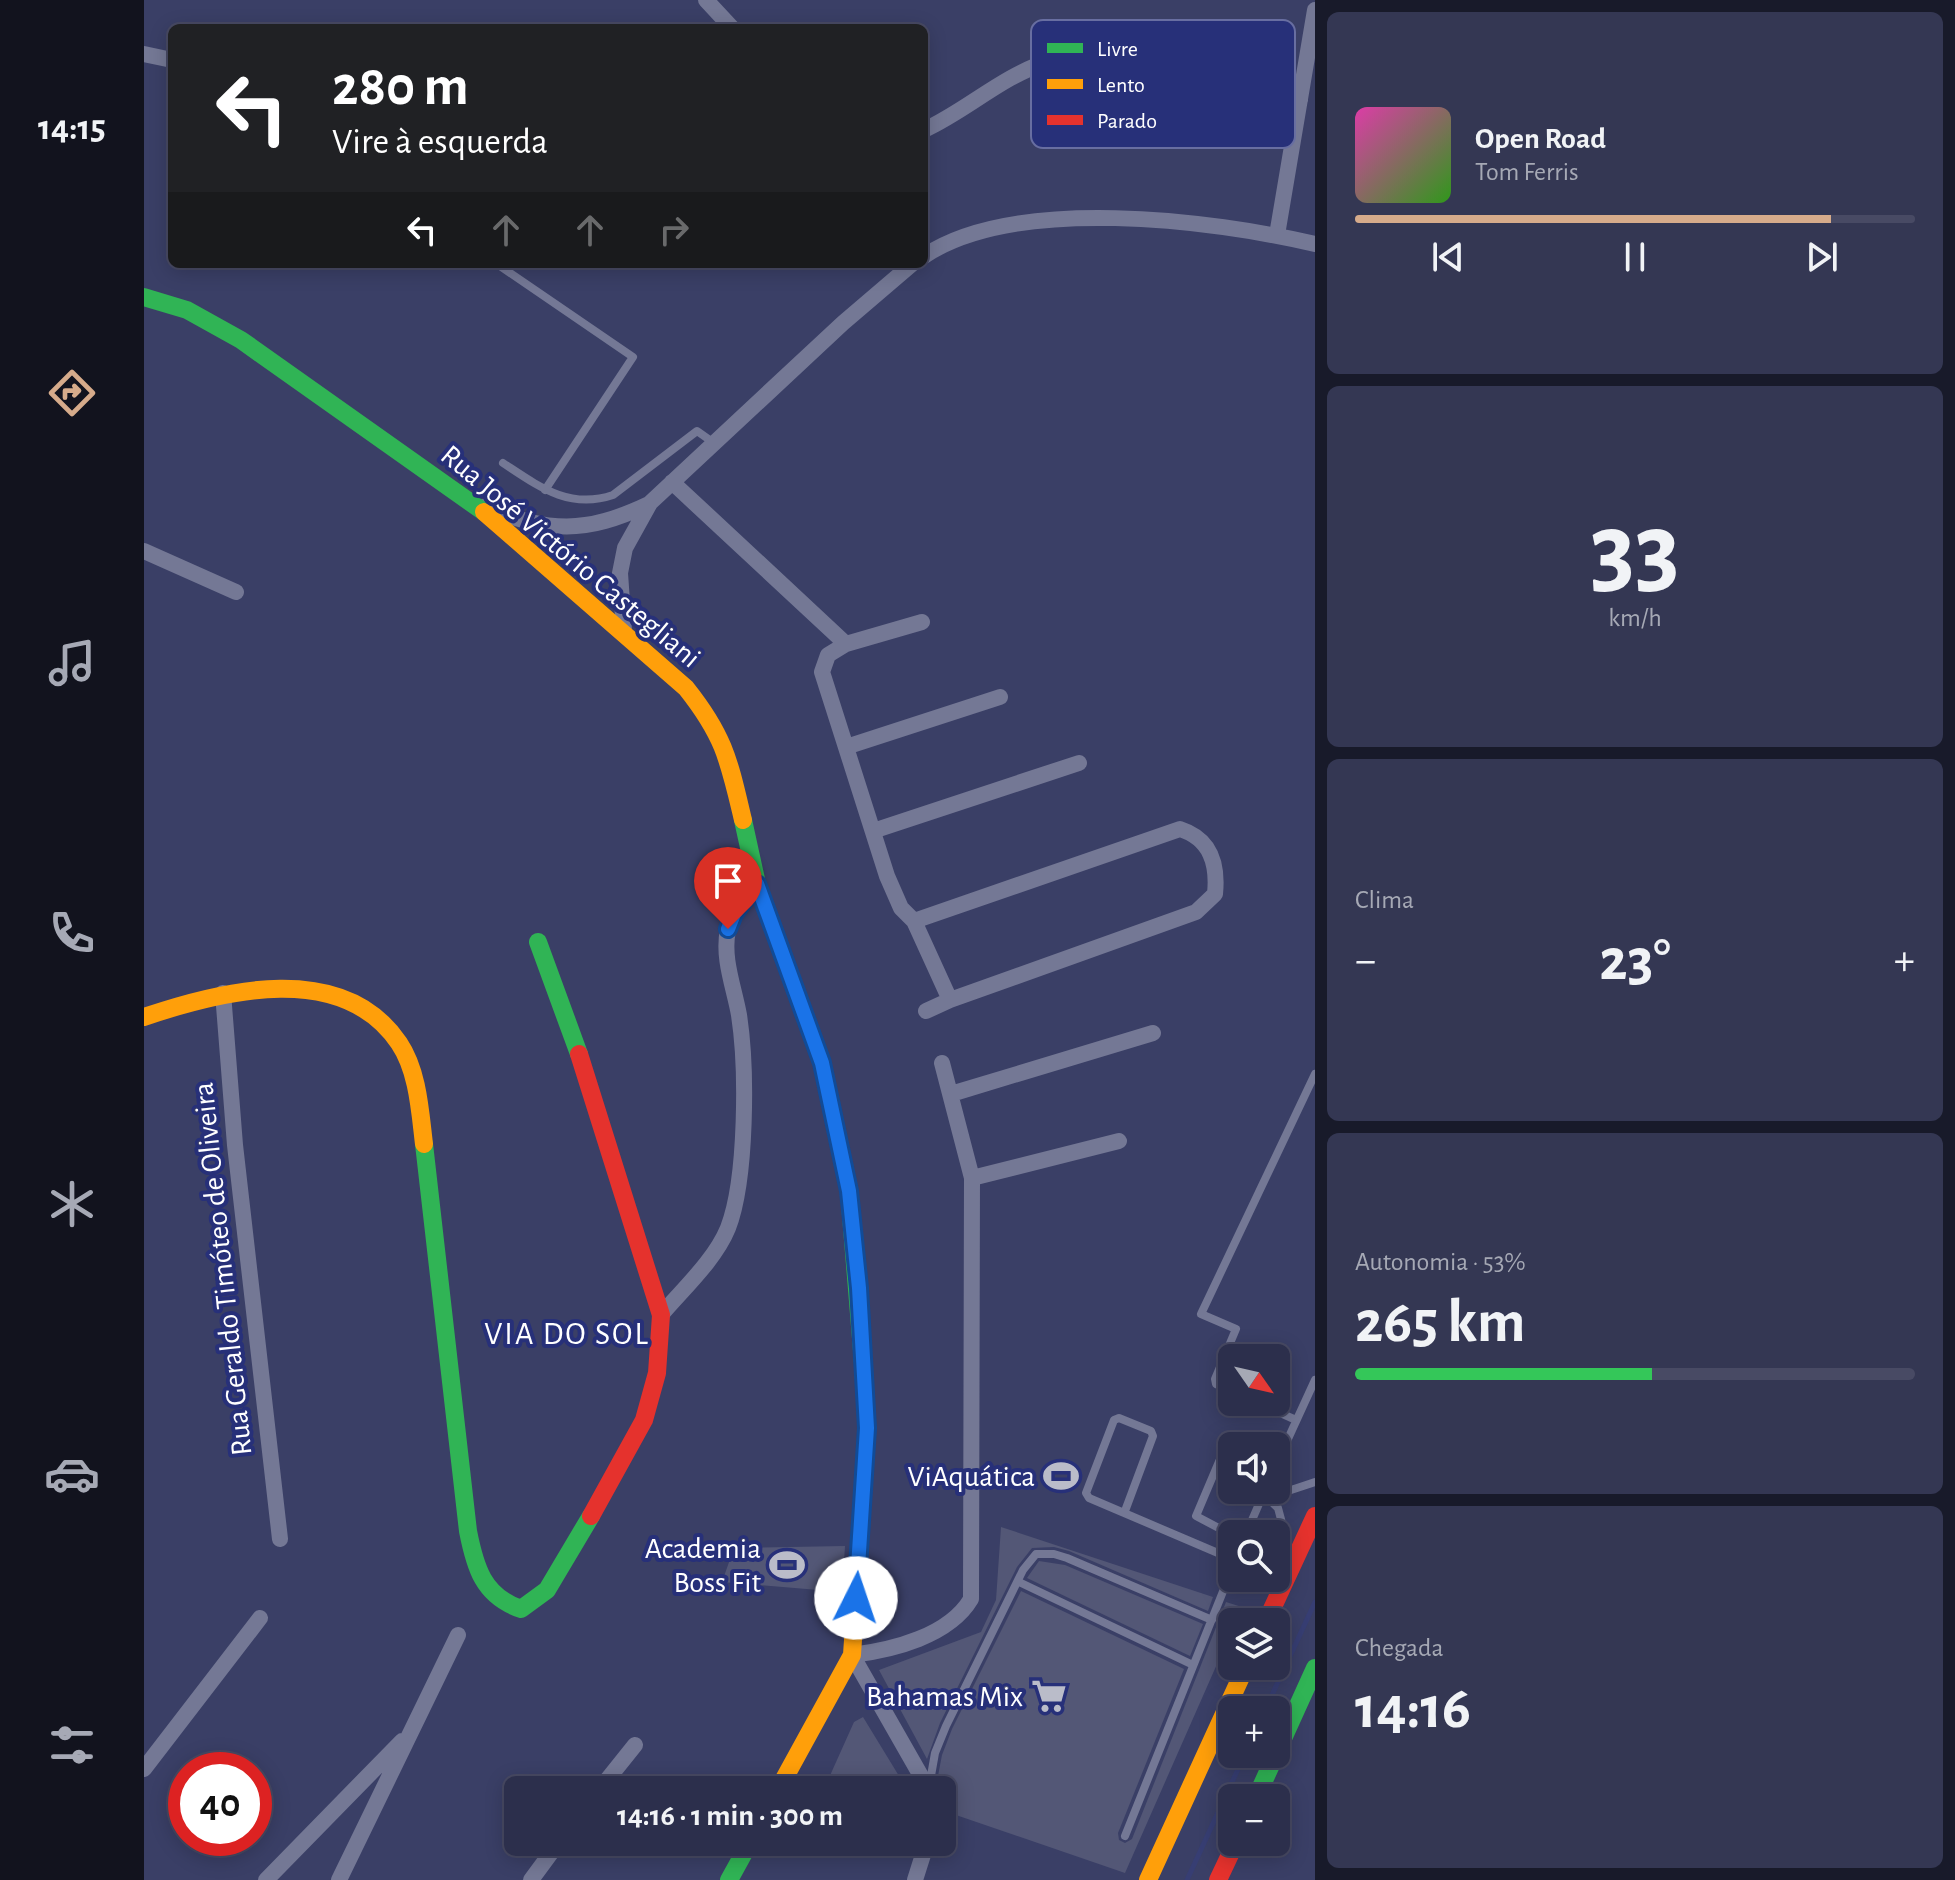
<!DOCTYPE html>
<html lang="pt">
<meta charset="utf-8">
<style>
body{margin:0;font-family:"Alegreya Sans",sans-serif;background:#343753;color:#f1f3f6;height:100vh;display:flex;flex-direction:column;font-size:30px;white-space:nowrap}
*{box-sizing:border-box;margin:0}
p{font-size:26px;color:#a6a9b5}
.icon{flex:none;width:44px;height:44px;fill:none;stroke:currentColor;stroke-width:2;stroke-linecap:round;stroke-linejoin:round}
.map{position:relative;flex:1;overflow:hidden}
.details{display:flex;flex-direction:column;gap:12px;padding:12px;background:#181a2a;width:640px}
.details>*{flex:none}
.banner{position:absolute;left:24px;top:24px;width:760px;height:244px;border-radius:12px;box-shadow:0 4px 20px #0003,0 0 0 2px #484a64;background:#202124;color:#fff;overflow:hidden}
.needle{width:52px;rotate:124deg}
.controls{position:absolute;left:1074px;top:1344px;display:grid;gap:16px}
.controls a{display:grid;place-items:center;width:72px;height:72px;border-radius:12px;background:#2c2f4c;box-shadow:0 4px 20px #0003,0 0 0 2px #484a64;font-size:40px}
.speed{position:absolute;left:24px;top:1752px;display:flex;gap:16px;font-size:40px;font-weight:700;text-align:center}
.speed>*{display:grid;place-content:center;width:104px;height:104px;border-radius:50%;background:#2c2f4c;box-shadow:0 4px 20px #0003,0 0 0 2px #484a64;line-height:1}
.speed .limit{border:12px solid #d22;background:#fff;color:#111}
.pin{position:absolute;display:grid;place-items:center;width:68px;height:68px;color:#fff;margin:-82px -34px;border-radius:50% 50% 50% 0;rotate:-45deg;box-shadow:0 0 8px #0007}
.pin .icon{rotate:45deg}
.me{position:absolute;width:88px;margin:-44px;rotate:4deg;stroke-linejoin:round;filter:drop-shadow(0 0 6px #0008)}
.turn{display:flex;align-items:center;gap:28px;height:168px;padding:0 32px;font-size:36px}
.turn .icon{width:104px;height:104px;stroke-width:2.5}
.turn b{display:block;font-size:56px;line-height:68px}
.lanes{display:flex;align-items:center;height:76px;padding:0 32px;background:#0003;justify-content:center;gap:40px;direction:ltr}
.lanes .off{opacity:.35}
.big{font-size:60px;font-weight:700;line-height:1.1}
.details .tile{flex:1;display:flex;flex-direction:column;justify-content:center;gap:12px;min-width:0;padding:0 28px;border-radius:12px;background:#343753}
.details .dial{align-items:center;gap:0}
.dial b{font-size:104px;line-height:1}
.song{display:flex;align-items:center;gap:24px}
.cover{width:96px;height:96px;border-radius:12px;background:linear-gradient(135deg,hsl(320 70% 55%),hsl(110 70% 35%))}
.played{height:8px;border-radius:4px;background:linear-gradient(90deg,#d6ab8b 85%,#484a64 85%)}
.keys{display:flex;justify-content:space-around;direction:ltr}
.heat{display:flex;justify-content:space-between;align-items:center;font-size:44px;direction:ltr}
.charge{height:12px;border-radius:6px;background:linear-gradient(90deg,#34c759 53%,#484a64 0)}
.trip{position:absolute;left:360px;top:1776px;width:452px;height:80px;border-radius:12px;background:#2c2f4c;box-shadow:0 4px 20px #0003,0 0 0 2px #484a64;font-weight:700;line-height:80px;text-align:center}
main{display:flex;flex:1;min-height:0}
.tab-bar{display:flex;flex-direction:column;width:144px;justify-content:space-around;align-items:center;background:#12131e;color:#a6a9b5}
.tab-bar .icon{width:56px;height:56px}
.tab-bar .active{color:#d6ab8b}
.tab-bar b{font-size:36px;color:#f1f3f6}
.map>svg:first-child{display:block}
</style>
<main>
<nav class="tab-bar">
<b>14:15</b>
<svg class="icon active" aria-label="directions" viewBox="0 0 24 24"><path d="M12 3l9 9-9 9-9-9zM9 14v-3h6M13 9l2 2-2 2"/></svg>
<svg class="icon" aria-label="music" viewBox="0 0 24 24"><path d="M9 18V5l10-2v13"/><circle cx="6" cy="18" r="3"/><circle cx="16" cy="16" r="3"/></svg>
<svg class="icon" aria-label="phone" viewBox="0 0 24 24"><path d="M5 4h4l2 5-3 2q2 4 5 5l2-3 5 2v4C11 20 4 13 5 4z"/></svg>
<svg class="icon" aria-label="climate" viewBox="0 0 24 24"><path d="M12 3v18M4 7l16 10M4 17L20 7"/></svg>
<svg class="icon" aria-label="car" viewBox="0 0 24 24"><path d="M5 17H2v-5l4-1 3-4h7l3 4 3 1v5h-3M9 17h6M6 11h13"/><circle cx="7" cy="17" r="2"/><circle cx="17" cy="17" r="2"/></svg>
<svg class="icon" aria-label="filters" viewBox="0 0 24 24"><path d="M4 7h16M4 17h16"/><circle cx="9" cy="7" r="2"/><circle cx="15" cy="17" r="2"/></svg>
</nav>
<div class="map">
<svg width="1171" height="1880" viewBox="0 0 1171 1880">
<rect width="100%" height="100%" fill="#3a3f66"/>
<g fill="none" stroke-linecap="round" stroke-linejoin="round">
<path stroke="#373e73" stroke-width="5" d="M1121,1710L1171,1602
M1043,1880L1101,1754"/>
</g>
<path fill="#535776" d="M857,1527L1069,1597L1064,1611L925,1551L910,1547L888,1548L873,1567L796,1723L783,1759L735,1670L837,1632L852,1600Z
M701,1546L698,1592L578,1582L590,1548Z
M895,1561L921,1565L1059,1624L1046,1656L883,1578Z
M877,1591L1040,1669L974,1833L975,1840L981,1843L988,1839L1082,1602L1098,1607L1092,1622H1088V1630L981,1873L809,1814L793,1781L798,1755L808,1729Z
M719,1717L755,1776L745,1790H725L684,1780L710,1722Z"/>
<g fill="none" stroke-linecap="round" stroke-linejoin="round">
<path stroke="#747895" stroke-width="8" d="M353,264L489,357L401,490
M359,463C394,486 425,510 469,495L553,431L570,443
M1088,1391L1072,1384L1071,1379L1092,1329L1057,1314L1171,1074
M1112,1402L1152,1420
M1132,1465L1171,1380
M1119,1494L1134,1508L1146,1553
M1119,1494L1141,1492L1171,1482
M981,1511L1009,1436L1007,1431L975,1418L970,1420L942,1493L945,1498L1088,1559
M1102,1534L1121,1490
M1088,1535L1052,1516L1085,1438L1104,1446
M875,1582L1049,1665
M785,1787L791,1753L802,1726L879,1570L892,1554H910L923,1558L1068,1620
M981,1836L1088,1569"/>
<path stroke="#747895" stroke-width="16" d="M562,0L588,28
M0,54L28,60
M780,130C822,111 858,76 903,62C941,50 1107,91 1156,100
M1133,235L1171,10
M780,256C872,195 1068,220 1171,244
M528,482L702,644L684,655L678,672L743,876L757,908L770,921L806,1000L782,1011
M339,507C407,532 439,535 505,504
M0,551L92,592
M480,631L476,573L481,548L506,503L699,323L768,264
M702,644L778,622
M702,747L856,697
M729,831L935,763
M770,921L1036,829C1067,839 1074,864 1071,894L1052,912L806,1000
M79,993L91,1145L136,1539
M807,1094L1009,1033
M828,1178L975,1141
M517,1315C539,1289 571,1260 584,1228C603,1179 603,1067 595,1015C590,987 578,958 584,930C588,912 602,898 613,884
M0,1769L116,1618
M455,1790L491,1745
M785,1790L708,1655C749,1650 805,1636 827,1599L828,1178L798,1063
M122,1880L258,1741
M195,1880L314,1635
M387,1880L415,1842
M771,1880L783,1842"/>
<path stroke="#30b455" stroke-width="18" d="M0,297L43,310L97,340L340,512
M599,820L613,884L678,1063L705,1191L719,1363
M394,942L435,1054
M280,1144L324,1531C331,1567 339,1596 377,1609L403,1590L447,1516
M1132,1754L1171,1668
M1112,1798L1132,1754
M585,1880L606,1842"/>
<path stroke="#ff9f0a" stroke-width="18" d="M340,512L542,688C581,737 585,761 599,820
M0,1017C79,990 199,960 255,1043C274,1071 276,1111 280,1144
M634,1790L708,1655L723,1428L719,1363
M1004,1880L1102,1666"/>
<path stroke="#e5322d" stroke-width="18" d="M435,1054L517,1315L513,1373L500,1420L447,1516
M1122,1622L1171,1516
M1074,1880L1092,1842"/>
</g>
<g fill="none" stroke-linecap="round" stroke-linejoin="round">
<g stroke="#114b97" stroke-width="20">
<path id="route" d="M584,929L590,914L613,884L678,1063L705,1191L715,1288L723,1428L712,1598"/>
</g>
<use href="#route" stroke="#1a73e8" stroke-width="14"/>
</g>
<defs>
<g id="stadium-bare" transform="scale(2.76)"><path d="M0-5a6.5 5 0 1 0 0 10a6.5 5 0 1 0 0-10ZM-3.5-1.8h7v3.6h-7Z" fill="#babcc9" stroke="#273079" stroke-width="2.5" paint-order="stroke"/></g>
<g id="supermarket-bare" transform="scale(2.76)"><path d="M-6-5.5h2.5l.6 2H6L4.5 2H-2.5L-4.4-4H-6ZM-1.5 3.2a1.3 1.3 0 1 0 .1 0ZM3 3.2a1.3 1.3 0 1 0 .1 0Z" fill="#babcc9" stroke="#273079" stroke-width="2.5" paint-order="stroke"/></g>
</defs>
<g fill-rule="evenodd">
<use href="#stadium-bare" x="917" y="1476"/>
<use href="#stadium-bare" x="643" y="1565"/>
<use href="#supermarket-bare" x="905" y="1696"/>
</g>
<g text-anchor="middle" stroke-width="8" stroke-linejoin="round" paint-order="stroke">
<g font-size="30" fill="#fff" stroke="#273079">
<text transform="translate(427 556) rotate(40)" y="10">Rua José Victório Castegliani</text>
<text transform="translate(78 1269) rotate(-96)" y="10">Rua Geraldo Timóteo de Oliveira</text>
</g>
<g font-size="30" fill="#fff" stroke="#273079" text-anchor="end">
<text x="891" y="1486">ViAquática</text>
<text x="617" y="1558">Academia<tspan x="617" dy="34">Boss Fit</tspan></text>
<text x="879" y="1706">Bahamas Mix</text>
</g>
<g font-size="32" letter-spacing="2" fill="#fff" stroke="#273079">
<text x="423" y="1344">VIA DO SOL</text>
</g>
</g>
<rect x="887" y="20" width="264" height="128" rx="12" fill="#273079" stroke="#686ea1" stroke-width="2"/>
<rect x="903" y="43" width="36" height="10" fill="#30b455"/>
<rect x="903" y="79" width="36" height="10" fill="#ff9f0a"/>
<rect x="903" y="115" width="36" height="10" fill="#e5322d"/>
<g font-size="22" fill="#fff">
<text x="953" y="56">Livre</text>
<text x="953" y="92">Lento</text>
<text x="953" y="128">Parado</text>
</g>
</svg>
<div class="controls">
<a><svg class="needle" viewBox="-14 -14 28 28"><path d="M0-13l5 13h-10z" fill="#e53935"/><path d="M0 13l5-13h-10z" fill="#a6a9b5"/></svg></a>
<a><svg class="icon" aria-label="sound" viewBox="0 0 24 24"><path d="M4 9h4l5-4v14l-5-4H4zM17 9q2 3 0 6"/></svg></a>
<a><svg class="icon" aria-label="search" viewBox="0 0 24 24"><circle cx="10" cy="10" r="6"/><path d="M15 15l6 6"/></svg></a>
<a><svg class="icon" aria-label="layers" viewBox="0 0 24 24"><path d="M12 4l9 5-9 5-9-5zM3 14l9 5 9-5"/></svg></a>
<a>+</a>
<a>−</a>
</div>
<div class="speed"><div class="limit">40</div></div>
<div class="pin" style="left:584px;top:929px;background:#d93025"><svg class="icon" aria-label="arrive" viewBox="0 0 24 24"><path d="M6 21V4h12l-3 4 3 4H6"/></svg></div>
<svg class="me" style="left:712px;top:1598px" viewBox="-20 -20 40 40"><circle r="19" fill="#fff"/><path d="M0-13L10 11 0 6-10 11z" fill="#1a73e8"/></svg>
<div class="trip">14:16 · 1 min · 300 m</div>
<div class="banner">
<div class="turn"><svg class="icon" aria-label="left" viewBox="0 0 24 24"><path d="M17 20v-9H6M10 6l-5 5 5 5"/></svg><div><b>280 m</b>Vire à esquerda</div></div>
<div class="lanes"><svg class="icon" aria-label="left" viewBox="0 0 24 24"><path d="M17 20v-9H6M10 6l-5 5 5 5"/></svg><svg class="icon off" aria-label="ahead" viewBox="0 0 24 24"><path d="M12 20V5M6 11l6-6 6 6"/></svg><svg class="icon off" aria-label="ahead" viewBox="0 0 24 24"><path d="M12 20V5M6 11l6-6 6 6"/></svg><svg class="icon off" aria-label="right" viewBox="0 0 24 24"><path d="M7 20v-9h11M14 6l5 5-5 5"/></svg></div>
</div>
</div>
<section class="details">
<div class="tile">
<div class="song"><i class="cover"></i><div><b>Open Road</b><p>Tom Ferris</p></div></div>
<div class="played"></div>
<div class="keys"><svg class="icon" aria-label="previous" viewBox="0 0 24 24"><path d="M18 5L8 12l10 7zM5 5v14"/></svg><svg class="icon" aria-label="pause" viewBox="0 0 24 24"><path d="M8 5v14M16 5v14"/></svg><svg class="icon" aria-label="next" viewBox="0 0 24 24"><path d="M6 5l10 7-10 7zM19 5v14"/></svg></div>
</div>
<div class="tile dial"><b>33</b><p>km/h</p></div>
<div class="tile"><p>Clima</p>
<div class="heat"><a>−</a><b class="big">23°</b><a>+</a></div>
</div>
<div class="tile"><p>Autonomia · 53%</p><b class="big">265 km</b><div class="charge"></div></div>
<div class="tile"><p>Chegada</p><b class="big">14:16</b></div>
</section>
</main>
